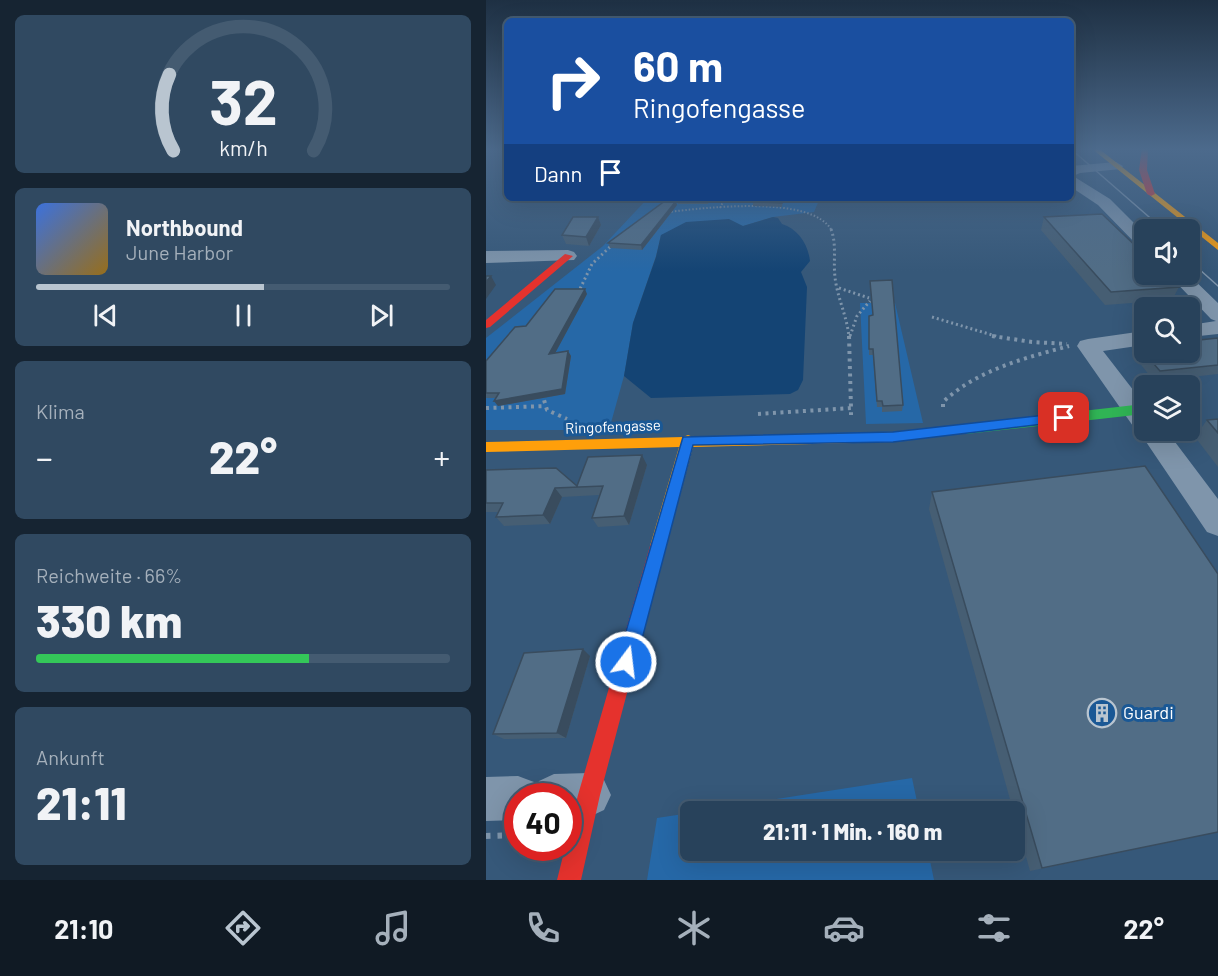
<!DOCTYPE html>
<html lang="de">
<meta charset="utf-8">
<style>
body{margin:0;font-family:Barlow,sans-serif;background:#304961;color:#f1f3f6;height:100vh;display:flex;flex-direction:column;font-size:22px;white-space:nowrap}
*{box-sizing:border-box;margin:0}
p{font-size:20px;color:#a5b0bb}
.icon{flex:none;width:33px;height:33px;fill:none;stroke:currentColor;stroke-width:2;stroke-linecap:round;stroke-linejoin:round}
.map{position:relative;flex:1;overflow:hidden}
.sheet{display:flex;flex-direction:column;gap:15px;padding:15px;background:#162432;width:486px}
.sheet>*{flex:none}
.guide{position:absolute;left:18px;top:18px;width:570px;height:183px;border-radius:9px;box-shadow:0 6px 24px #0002,0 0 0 2px #445b71;background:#1a4fa0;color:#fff;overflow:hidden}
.fabs{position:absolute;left:648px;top:219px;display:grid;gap:12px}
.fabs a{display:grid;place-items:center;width:66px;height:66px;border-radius:9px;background:#28425b;box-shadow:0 6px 24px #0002,0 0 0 2px #445b71;font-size:30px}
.speed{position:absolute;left:18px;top:783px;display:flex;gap:12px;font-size:30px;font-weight:700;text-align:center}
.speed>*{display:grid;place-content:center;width:78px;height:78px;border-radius:50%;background:#28425b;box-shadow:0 6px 24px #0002,0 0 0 2px #445b71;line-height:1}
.speed .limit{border:9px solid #d22;background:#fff;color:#111}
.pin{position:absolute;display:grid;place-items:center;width:51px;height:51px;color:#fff;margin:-26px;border-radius:12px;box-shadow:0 3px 9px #0006}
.me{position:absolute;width:66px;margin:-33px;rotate:15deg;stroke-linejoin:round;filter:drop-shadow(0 0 4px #0008)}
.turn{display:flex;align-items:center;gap:21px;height:126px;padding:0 30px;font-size:27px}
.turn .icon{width:78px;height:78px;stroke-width:2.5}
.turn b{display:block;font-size:42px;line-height:51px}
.then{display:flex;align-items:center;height:57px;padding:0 30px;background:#0003;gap:12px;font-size:22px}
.big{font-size:45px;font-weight:800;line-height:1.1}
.sheet .card{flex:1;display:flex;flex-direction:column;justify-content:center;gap:9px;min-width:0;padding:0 21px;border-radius:9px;background:#304961}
.sheet .dial{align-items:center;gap:0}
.dial svg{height:156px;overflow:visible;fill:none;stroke:#445b71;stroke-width:7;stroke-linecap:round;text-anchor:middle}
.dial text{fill:#f1f3f6;stroke:none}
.song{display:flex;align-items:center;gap:18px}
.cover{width:72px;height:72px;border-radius:9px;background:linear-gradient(135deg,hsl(220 70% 55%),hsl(40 70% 35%))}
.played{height:6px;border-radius:3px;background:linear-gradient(90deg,#b9c5d0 55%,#445b71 55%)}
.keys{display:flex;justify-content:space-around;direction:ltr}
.heat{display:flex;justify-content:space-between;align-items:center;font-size:33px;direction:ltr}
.charge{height:9px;border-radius:4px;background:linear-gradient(90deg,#34c759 66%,#445b71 0)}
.trip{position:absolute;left:194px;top:801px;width:345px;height:60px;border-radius:9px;background:#28425b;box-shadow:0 6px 24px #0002,0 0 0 2px #445b71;font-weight:800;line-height:60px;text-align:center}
.tabs{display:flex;height:96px;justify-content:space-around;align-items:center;background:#101a24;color:#a5b0bb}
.tabs .icon{width:42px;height:42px}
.tabs .selected{color:#b9c5d0}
.tabs b{font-size:27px;color:#f1f3f6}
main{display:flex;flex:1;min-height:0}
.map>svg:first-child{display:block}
</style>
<main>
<section class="sheet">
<div class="card dial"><svg viewBox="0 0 100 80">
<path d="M14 69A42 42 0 1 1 86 69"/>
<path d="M14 69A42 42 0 0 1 12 30" stroke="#b9c5d0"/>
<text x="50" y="56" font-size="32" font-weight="700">32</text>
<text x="50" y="72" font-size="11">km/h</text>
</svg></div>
<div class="card">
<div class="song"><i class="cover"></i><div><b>Northbound</b><p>June Harbor</p></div></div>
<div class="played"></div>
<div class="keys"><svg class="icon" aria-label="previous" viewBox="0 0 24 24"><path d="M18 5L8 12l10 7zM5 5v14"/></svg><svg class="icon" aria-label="pause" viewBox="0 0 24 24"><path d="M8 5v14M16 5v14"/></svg><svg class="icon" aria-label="next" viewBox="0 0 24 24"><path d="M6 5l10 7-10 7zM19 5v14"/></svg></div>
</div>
<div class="card"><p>Klima</p>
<div class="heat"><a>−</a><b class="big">22°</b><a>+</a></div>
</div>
<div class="card"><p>Reichweite · 66%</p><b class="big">330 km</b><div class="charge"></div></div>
<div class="card"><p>Ankunft</p><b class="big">21:11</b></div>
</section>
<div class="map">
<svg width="732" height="880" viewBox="0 0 732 880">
<rect width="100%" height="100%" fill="#365879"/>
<path fill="#2668a7" d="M162,198H334L328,212L287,217L257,226L252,225L175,235L170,256L147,323L138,376L123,430H0V338L117,246Z
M374,303H409L437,423L380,424Z
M426,778L433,811H213Z
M204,813V850L442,851L448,880H161L171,818Z"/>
<path fill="#144474" d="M287,217L292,218L296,224C312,229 322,244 324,261L315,272L321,287L317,380L312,390L304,394L165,398L138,376L147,323L170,257L175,235L200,222L243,219L257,226Z"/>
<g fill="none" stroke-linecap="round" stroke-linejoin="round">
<path stroke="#7f95ab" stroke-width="2" stroke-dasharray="1.5 2" stroke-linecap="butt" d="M234,208L239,198
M182,212C218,208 327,194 346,231"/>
<path stroke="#7f95ab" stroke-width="3" stroke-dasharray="2 3" stroke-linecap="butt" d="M345,229C351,245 347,261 349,277C351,297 361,316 363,337
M353,288L383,298
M92,293L106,264L125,246
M446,317L513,337
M364,336L371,316L384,301"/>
<path stroke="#7f95ab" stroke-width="4" stroke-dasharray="3 4.5" stroke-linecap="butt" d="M363,336L365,408
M506,336L546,342L581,344
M56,393L61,410L81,419
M457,407V402C491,370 539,358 583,346
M0,408L60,406
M272,414L365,408V415"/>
<path stroke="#7f95ab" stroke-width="6" stroke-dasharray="4.5 7" stroke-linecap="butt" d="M0,836L32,835"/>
<path fill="#7f95ab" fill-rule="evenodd" d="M630,162L637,166L635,169L594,173L587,176L624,199L658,233V247L652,246L612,205L585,187V166Z
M82,250L88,252L91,256L88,260L0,263V251Z
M682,274H702L732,303V334L704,337V325L730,321L725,319Z
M658,331V345L617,351L658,404V430H680L732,499V536L721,532L652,430L649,429L591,346L594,341L602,339Z
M103,773L118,780L125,795L118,810L103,817H82V796H32V820L0,821V777L32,776L48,782L50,788L53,781L68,774Z"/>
<path fill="#30b455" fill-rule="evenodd" d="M649,405L655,410L649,415L480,434L473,429L480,424Z"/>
<path fill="#ff9f0a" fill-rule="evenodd" d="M605,148H612L732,243V250Z
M480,424L485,426L487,429L485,432L407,442L207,447L180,546L178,551L172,553L166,551L164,546L193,447L0,452V442L197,437L202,435L207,437L407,432Z"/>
<path fill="#e5322d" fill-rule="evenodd" d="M656,148H662L661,170L669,194L665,196L661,194L653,170Z
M79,254L87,256L4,327L0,328V320Z
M172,539L178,541L180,546L114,795L95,880H71L79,848H82V834L92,795L164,546L166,541Z"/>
<path stroke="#7e94ab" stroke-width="1.5" d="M585,149L678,230
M704,261L732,286"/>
</g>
<path fill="#465e73" d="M192,198H297L296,207L267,206V202L223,201L222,204H192L191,200Z
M191,205L156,250L124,248L122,243Z
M112,217L115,225L103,246L80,244L76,235Z
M558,217L693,287L686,300L619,305L555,230Z
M384,281L417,405L416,411L396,412V407H391L387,355H383V316L387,315Z
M101,294L69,353L82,351L85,356L79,394L12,406L8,401L10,398H0V361L40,326Z
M732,338V374L668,381L648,356L653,347Z
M732,419V467L709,437L721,420Z
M161,465L143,525L112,527L106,518L113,495L76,497L64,524L18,526L10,517L13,512H0V470L91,486Z
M446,492L732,832L544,871L443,509Z
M104,656L80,738L18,739L7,734Z"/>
<path fill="#394c5e" d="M190,201L191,205L156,250L155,245Z
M112,217L115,225L103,246L100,237Z
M5,276L10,285L0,299V282Z
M99,289L101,294L66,359L63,354Z
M82,351L85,356L79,394L12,406L8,401Z
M156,455L161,465L143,525L138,516Z
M69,488L76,497L64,524L57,515Z
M97,649L104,656L80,738L71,733Z"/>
<path fill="#516d86" stroke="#394c5e" stroke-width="1.5" d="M183,198H187L190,201L155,245L122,243Z
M192,198H222L221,199L191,200Z
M261,198H296V203L267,202L268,198Z
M616,214L658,254V274H680L693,287L625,292L558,217Z
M87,217H112L100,237L76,235Z
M0,276H5L0,282Z
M406,280L417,405L397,406L396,401H391L387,349H383V316L387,315L384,281Z
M69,289H99L63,354L82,351L76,389L8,401L13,393H0V361L29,327L40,326Z
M732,338V365L674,371L653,347L658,346V352H704V341Z
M732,419V433L721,420Z
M156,455L138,516L106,518L117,486L69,488L57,515L10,517L17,503H0V470L70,468L91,486L102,457Z
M659,466L732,574V832L556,868L446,492Z
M97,649L71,733L7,734L38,653Z"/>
<linearGradient id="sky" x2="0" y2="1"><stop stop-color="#1e3043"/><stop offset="0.55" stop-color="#4c6a8c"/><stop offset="1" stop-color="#4c6a8c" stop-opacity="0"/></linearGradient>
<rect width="732" height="271" fill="url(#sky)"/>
<path fill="#1a73e8" stroke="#114b97" stroke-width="1.5" d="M578,413L585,418L583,421L407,442L207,445L150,662L147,669L140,672L134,669L131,662L197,437L407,432Z"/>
<defs>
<g id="building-ring" transform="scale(1.5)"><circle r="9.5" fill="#1a5895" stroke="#b9c5d0" stroke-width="1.5"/><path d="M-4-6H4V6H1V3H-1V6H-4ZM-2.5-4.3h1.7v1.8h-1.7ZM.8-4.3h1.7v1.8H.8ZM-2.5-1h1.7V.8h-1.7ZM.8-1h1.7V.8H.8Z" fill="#b9c5d0"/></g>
</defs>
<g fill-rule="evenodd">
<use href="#building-ring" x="616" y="713"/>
</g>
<g text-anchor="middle" stroke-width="6" stroke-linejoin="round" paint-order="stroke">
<g font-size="15" fill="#fff" stroke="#1a5895">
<text transform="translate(127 427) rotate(-2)" y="5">Ringofengasse</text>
</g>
<g font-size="18" fill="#fff" stroke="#1a5895" text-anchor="start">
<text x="637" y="719">Guardi</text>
</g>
</g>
</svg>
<div class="fabs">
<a><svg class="icon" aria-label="sound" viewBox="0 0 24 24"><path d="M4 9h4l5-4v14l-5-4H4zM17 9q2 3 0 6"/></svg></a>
<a><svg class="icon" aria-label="search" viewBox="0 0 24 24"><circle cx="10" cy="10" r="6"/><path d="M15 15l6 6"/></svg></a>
<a><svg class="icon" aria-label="layers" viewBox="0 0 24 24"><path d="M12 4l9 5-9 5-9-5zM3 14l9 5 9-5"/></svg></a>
</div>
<div class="speed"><div class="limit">40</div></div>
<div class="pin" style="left:578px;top:418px;background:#d93025"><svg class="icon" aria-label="arrive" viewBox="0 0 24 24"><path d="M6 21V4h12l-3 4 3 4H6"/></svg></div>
<svg class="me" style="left:140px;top:662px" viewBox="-20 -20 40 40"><circle r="17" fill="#1a73e8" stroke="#fff" stroke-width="3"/><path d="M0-11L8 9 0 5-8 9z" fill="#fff"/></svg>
<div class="trip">21:11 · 1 Min. · 160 m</div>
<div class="guide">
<div class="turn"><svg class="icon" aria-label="right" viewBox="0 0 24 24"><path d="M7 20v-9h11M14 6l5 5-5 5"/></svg><div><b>60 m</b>Ringofengasse</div></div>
<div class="then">Dann<svg class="icon" aria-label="arrive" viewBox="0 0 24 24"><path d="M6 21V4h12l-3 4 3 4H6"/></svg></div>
</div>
</div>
</main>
<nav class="tabs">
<b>21:10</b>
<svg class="icon selected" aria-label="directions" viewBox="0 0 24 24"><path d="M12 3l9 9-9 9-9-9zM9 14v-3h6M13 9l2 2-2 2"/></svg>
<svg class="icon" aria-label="music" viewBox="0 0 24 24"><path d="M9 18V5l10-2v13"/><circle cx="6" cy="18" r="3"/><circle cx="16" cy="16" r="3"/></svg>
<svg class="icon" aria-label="phone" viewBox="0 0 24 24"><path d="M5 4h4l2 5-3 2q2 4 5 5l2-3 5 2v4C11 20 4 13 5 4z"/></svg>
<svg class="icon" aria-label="climate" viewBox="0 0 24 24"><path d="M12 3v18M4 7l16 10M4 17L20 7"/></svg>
<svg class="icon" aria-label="car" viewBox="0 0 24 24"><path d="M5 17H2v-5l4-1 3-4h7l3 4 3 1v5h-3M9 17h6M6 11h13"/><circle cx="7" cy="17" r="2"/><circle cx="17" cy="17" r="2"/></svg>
<svg class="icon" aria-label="filters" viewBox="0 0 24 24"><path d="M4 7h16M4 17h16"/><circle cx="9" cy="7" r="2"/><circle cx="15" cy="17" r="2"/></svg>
<b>22°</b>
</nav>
